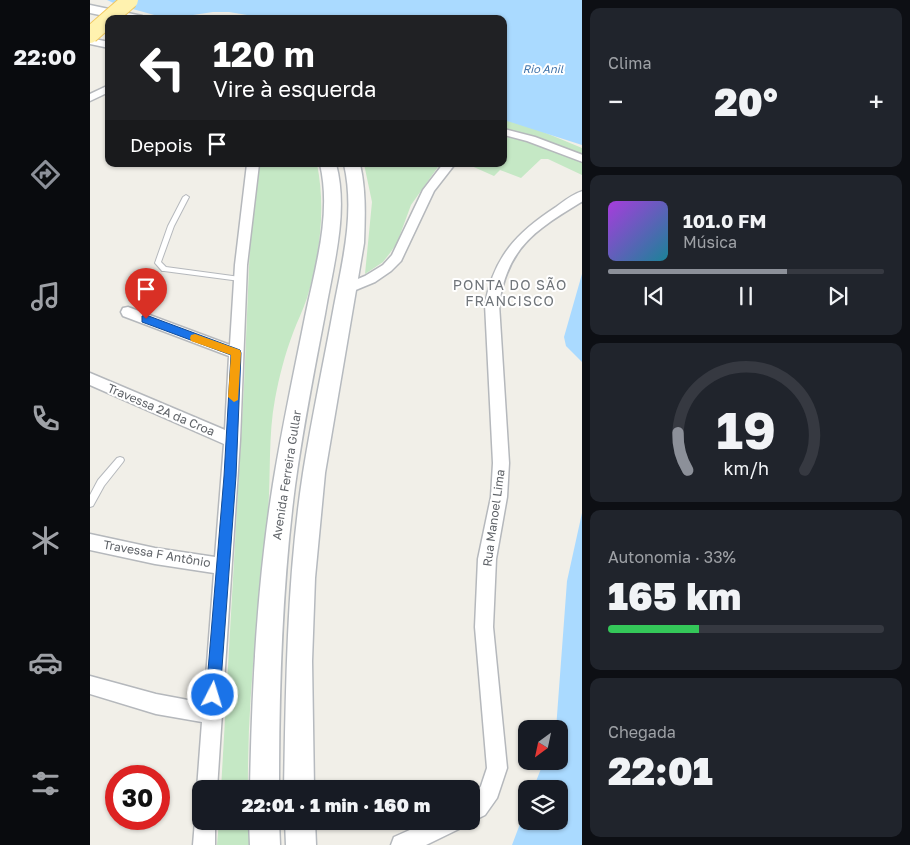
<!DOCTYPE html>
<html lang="pt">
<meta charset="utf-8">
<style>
body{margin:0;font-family:"Golos Text",sans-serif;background:#20242c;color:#f1f3f6;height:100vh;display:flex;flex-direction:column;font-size:19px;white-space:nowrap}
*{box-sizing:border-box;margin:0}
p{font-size:16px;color:#9ea1a6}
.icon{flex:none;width:28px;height:28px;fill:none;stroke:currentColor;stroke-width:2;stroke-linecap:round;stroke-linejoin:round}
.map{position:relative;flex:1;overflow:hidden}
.drawer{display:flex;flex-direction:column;gap:8px;padding:8px;background:#0d0f14;width:328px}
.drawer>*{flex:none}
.top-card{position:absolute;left:15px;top:15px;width:402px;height:152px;border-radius:10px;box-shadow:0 1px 4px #0004;background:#202124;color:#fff;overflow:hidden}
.needle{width:32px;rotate:213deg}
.buttons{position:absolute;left:428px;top:720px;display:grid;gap:10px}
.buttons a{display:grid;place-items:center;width:50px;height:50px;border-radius:10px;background:#171b24;box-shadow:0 1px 4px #0004;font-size:25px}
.speed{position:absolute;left:15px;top:765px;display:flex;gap:10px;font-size:25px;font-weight:700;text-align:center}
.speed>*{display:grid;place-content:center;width:65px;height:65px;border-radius:50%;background:#171b24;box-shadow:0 1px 4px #0004;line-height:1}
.speed .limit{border:8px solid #d22;background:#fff;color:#111}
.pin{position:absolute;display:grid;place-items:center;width:42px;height:42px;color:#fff;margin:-51px -21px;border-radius:50% 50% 50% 0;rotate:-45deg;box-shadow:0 0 5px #0007}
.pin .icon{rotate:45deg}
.me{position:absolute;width:55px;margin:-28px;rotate:5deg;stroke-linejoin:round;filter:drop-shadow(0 0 4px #0008)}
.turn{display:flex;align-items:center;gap:18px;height:105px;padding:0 25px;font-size:22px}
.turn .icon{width:65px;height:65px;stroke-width:2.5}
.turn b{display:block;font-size:35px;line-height:42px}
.then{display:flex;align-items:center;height:48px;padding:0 25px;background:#0003;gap:10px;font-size:19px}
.big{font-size:38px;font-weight:800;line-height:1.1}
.drawer .card{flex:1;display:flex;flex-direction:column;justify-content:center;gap:8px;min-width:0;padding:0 18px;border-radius:10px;background:#20242c}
.drawer .dial{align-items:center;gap:0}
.dial svg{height:130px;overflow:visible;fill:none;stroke:#363941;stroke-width:7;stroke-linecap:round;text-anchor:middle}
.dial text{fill:#f1f3f6;stroke:none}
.song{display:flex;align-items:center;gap:15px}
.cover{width:60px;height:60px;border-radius:8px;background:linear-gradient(135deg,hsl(280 70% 55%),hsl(190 70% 35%))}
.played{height:5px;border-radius:2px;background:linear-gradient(90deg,#8c9099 65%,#363941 65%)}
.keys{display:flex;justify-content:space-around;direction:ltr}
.heat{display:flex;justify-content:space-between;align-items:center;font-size:28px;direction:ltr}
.charge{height:8px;border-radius:4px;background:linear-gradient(90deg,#34c759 33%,#363941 0)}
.trip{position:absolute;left:102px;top:780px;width:288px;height:50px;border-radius:10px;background:#171b24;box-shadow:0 1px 4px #0004;font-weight:800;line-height:50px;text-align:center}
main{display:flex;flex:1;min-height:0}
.dock{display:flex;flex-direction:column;width:90px;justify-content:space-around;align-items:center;background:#090b0e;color:#9ea1a6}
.dock .icon{width:35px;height:35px}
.dock .on{color:#8c9099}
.dock b{font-size:22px;color:#f1f3f6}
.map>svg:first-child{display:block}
</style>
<main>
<nav class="dock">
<b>22:00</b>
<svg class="icon on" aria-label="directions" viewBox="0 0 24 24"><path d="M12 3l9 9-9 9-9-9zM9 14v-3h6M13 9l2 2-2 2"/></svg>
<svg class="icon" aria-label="music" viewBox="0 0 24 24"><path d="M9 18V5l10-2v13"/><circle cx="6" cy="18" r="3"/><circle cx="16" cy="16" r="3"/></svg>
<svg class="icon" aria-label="phone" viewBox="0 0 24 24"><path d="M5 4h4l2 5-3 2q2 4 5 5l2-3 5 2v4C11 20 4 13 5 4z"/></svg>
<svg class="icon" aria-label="climate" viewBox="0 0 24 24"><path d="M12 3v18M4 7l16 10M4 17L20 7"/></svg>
<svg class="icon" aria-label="car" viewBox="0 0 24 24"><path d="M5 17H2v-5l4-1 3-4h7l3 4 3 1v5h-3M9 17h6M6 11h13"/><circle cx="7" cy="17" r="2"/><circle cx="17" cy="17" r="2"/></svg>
<svg class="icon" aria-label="filters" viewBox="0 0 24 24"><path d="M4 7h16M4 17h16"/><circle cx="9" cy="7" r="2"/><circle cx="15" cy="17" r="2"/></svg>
</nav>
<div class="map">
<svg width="493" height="845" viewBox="0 0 493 845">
<rect width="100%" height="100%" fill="#f1efe8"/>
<path fill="#c5e8c5" d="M414,120L439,126L492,148V175L458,159H451L431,178L410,170L404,176L377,164H414Z
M169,164H227C236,208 230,255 217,298C213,310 207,322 203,333C195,354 189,377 185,399C178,436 181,475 178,513C169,604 157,697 158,789H131L154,386L160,244Z
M274,164H350L321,205L307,243L300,253L293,262L275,274L282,202Z
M129,821H159V845H127Z"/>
<path fill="#aadaff" d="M17,0H492V145L414,120V19H180L139,12H123L83,18L68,16L28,5Z
M492,274V362L476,346L474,337Z
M492,513V845H422L436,808V821H469V789H443L454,761H469V729H466L477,581Z"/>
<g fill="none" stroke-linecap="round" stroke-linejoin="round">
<g stroke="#b5b8bc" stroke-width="2">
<path id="lane" d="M96,195L99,197L84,226L71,262L76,267L150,277L153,279L152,281H150L74,271H72L65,263L78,226L93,197Z
M30,457L33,458L34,460L33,462L14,486L3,506L0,507V495L8,480L27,458Z"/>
</g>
<g stroke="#b5b8bc" stroke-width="3">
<path id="street" d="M0,38L19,42V48L0,44Z
M19,85V92L0,101V94Z
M414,129L445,137L493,155V162L437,141L414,135Z
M157,164H169L157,265L150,440L127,789H111V797L107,789L112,722L66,714L0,694V676L66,694L114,703L124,573L65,564L0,550V534L65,548L125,557L134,444L0,385V373L135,430L139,356L33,316L31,312L33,308L38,307L140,345L145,265Z
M353,164H365L344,191L311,261L301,271L285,282L256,294L251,292L249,289L251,286L275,276L293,265L302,255L333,190Z
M493,191V201C446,230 418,246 409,304L419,463L417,497L406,559L403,627L417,768L407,798L395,815L381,822L378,821H381V800L391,786L397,768L385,627L388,559L401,497L403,463L395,304C404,257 426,233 466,207C474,201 483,194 493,191Z
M111,812V821H125V845H103L105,821L108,814Z
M340,821H374L371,828L336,845H301L304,837Z"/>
</g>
<g stroke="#b6babf" stroke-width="3">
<path id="secondary" d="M0,5L52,16L54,19H29L0,13Z
M230,164H246C259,212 243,266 235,314C224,371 213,428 205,486C192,586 189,688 189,789H160C162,687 167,585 183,484C192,428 204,372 215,317C225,268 242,214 230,164Z
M254,164H270C276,190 275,216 274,243L235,473L225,578L222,661L224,789H194C196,683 197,577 213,473C222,417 234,361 244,306C253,259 265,212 254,164Z
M159,821H189L190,845H160Z
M195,821H225L226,845H196Z"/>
</g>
<use href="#lane" fill="#fff" fill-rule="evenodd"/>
<use href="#street" fill="#fff" fill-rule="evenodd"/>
<use href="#secondary" fill="#fff" fill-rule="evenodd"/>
<g stroke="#f2c960" stroke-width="18" stroke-linecap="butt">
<path id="primary-bridge" d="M0,35L40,0"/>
</g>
<use href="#primary-bridge" stroke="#fff2af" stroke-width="16"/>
</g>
<path fill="#1a73e8" stroke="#114b97" d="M56,315L150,350L151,353L146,476L130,695L128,700L123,702L118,700L116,695L134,476L141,355L52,322V316Z"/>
<path fill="#f59e0b" d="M105,334L150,350L151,353L148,400L144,402L138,397L141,355L101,341L100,338L101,335Z"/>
<g text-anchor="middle" stroke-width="4" stroke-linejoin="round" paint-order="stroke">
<g font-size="11" font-style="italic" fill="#4174aa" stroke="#fff">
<text x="453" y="73">Rio Anil</text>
</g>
<g font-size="12" fill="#5f6368" stroke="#fff">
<text transform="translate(71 410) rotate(23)" y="4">Travessa 2A da Croa</text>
<text transform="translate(197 475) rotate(-81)" y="4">Avenida Ferreira Gullar</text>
<text transform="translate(404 518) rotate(-82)" y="4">Rua Manoel Lima</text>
<text transform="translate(67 554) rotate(10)" y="4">Travessa F Antônio</text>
</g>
<g font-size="14" letter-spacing="1" fill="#70757a" stroke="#fff">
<text x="420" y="290">PONTA DO SÃO<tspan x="420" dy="16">FRANCISCO</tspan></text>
</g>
</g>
</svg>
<div class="buttons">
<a><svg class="needle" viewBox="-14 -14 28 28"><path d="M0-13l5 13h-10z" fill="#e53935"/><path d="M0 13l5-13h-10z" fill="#9ea1a6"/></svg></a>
<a><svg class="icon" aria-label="layers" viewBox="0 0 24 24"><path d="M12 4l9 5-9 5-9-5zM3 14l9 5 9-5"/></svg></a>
</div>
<div class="speed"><div class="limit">30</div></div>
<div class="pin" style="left:56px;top:319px;background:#d93025"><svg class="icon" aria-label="arrive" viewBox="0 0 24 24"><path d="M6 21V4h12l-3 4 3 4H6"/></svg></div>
<svg class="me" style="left:123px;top:695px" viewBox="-20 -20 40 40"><circle r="17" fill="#1a73e8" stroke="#fff" stroke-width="3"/><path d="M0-11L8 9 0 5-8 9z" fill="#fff"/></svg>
<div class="trip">22:01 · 1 min · 160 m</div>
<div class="top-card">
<div class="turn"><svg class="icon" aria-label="left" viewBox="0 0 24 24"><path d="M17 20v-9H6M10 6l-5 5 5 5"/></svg><div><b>120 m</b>Vire à esquerda</div></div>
<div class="then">Depois<svg class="icon" aria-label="arrive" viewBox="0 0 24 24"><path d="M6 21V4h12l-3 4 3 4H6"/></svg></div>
</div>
</div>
<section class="drawer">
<div class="card"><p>Clima</p>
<div class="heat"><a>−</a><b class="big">20°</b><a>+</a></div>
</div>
<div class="card">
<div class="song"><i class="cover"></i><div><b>101.0 FM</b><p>Música</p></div></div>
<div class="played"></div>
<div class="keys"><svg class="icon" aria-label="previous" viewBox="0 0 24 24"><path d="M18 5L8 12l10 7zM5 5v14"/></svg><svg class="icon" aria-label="pause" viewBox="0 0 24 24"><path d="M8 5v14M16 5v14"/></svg><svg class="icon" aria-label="next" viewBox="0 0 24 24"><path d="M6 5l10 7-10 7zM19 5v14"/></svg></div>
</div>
<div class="card dial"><svg viewBox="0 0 100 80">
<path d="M14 69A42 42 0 1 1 86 69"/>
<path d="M14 69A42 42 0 0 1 8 46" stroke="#8c9099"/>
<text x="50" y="56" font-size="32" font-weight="700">19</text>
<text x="50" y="72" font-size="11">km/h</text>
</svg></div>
<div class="card"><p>Autonomia · 33%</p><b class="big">165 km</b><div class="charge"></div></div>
<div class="card"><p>Chegada</p><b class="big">22:01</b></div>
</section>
</main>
